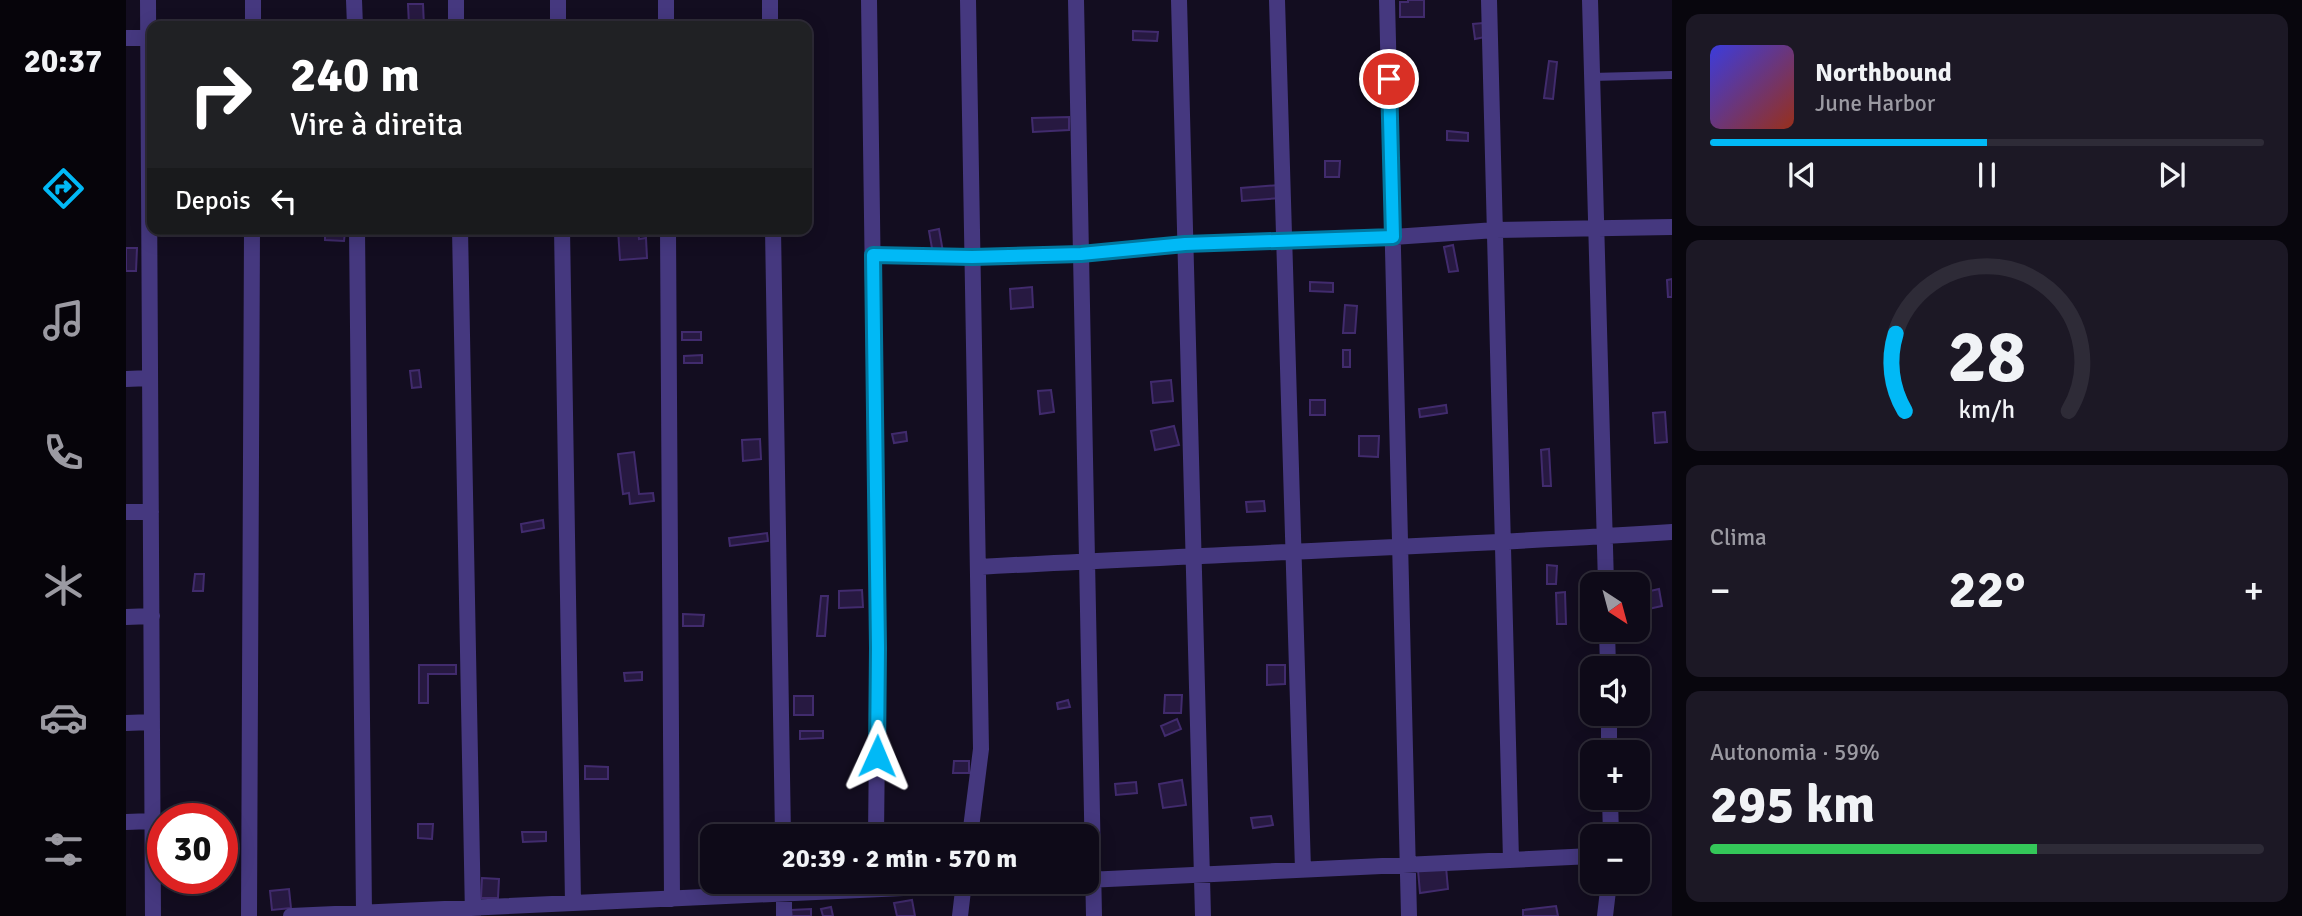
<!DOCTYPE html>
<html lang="pt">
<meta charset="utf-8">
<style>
body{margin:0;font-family:Signika,sans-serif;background:#1c1825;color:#f1f3f6;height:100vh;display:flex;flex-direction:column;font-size:26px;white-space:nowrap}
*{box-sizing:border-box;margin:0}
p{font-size:23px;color:#9b9aa2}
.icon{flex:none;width:38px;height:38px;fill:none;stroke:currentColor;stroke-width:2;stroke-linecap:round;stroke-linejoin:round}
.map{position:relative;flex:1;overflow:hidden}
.side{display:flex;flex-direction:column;gap:14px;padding:14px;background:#08060d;width:630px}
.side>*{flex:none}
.banner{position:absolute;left:21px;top:21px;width:665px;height:214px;border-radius:14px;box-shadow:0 4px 18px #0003,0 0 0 2px #2e2b37;background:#202124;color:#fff;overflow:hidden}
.needle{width:46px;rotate:144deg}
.buttons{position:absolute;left:1454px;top:572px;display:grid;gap:14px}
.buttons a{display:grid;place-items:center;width:70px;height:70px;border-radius:14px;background:#0e0a18;box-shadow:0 4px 18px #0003,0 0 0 2px #2e2b37;font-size:35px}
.speed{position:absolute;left:21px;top:803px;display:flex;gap:14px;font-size:35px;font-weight:700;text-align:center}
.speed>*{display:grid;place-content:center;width:91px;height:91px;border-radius:50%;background:#0e0a18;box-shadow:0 4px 18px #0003,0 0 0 2px #2e2b37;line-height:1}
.speed .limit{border:10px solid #d22;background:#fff;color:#111}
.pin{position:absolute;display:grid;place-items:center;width:60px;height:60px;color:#fff;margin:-30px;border:4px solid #fff;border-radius:50%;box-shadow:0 2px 7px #0007}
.me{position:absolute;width:77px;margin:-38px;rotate:1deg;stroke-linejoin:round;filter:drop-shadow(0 0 5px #0008)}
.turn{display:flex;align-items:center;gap:24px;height:147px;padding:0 28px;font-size:32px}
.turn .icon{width:91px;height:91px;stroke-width:2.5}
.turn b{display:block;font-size:49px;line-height:60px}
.then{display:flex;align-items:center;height:66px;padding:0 28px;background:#0003;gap:14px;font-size:26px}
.big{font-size:52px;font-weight:700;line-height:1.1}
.side .card{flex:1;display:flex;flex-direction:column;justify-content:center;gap:10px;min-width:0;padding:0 24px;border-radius:14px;background:#1c1825}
.side .dial{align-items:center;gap:0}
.dial svg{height:182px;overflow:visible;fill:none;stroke:#2e2b37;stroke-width:7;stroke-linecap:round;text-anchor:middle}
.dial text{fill:#f1f3f6;stroke:none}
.song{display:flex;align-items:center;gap:21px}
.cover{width:84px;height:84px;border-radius:10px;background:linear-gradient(135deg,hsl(240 70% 55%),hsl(10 70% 35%))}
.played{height:7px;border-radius:4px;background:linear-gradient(90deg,#01b9f6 50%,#2e2b37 50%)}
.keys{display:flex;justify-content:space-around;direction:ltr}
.heat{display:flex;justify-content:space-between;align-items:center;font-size:38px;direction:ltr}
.charge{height:10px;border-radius:5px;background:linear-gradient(90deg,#34c759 59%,#2e2b37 0)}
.trip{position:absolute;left:574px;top:824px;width:399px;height:70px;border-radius:14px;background:#0e0a18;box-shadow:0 4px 18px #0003,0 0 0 2px #2e2b37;font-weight:700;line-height:70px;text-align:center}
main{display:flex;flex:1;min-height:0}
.dock{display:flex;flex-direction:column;width:126px;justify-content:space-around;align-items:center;background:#06040a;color:#9b9aa2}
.dock .icon{width:49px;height:49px}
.dock .current{color:#01b9f6}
.dock b{font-size:32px;color:#f1f3f6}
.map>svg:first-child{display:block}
</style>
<main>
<nav class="dock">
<b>20:37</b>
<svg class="icon current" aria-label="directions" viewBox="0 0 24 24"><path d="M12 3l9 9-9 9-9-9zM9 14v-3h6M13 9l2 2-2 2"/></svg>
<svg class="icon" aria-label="music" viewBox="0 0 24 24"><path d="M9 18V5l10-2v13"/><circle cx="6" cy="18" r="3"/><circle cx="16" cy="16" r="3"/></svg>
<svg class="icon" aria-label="phone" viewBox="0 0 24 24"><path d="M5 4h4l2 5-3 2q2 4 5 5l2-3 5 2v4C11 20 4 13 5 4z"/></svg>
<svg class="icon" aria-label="climate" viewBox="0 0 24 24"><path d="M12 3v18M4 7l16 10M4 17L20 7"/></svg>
<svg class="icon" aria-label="car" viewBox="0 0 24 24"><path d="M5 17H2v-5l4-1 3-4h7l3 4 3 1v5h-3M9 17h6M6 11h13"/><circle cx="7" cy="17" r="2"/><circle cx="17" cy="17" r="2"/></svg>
<svg class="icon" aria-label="filters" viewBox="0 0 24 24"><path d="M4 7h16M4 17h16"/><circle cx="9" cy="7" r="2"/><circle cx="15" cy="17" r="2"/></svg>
</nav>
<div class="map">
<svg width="1546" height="916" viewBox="0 0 1546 916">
<rect width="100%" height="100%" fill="#130d20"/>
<path fill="#271941" stroke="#412b6d" stroke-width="2" d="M1282,0H1298V17H1274V2H1282Z
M282,4H297L298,26H283Z
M1357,23L1359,37L1349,39L1347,24Z
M1007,31L1032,32L1031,41L1007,40Z
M1423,61L1431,62L1427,99L1418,98Z
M943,117V130L907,132L906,118Z
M1321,131L1342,133V141L1321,140Z
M1199,161H1214L1213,177H1199Z
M1154,185L1155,198L1116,201L1115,188Z
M492,229H512L513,239L520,238L521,258L494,260Z
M813,229L817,252L807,254L803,231Z
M199,231L219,232L218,241L199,240Z
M1327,245L1332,271L1323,272L1318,247Z
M0,248H11L10,271H0Z
M1546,279V297H1542L1541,280Z
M1184,282L1207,283V292L1184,291Z
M906,287L907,307L885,309L884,289Z
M1219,305L1231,306L1229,333H1217Z
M556,332H575V340H556Z
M1217,350H1224V367H1217Z
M576,355V363H558V356Z
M293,370L295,387L286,388L284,371Z
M1045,380L1047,401L1027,403L1025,382Z
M925,390L928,412L914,414L912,391Z
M1184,400H1199V415H1184Z
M1320,405L1321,413L1294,417L1293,409Z
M1539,412L1541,442L1529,443L1527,413Z
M1048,426L1053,445L1029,450L1025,431Z
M780,432L781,441L768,443L766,434Z
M1233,436H1253L1252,457L1233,456Z
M634,439L635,459L617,461L616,440Z
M1423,449L1425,486H1417L1415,450Z
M508,452L513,494L527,493L528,501L504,504L503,493L497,494L492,454Z
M1138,501L1139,511L1121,512L1120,502Z
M417,520L418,528L396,532L395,524Z
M641,533L642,541L604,546L603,538Z
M1421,565L1431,566L1430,584H1421Z
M69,574H78L77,591H67Z
M1533,589L1536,606L1518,610L1515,593Z
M736,590L737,607L713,608V591Z
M1439,592L1440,624H1431L1430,593Z
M695,596H702L699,636H691Z
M557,614L578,615L577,626H557Z
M293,665H330V674H302V703H293Z
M1141,665H1159V684L1141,685Z
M516,672V680L499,681L498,673Z
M1039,695H1056L1055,713H1038Z
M668,696H687V715H668Z
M942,700L944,707L932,709L931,703Z
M1051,719L1055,729L1039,736L1035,726Z
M674,731H697V738L674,739Z
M828,761H843V773H827Z
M459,766L482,767V779H459Z
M1056,780L1060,805L1037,808L1033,784Z
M1010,782L1011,793L990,795L989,784Z
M1145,816L1147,825L1127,828L1125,818Z
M292,824H307L306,839L292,838Z
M396,832H420V841L397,842Z
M1320,867L1322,889L1294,893L1292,870Z
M356,878L373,879L372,898H355Z
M163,889L165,908L146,910L144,891Z
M786,900L789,916H771L768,903Z
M1430,906L1432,916H1397V910Z
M705,907L707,916H697L695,909Z
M685,909V916H666L665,910Z"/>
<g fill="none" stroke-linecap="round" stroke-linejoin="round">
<path stroke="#45387f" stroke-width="8" d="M1465,77L1546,75"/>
<path stroke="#45387f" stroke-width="16" d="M22,0L27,916
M228,0L229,26
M330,0V26
M432,0V26
M540,0V26
M644,0V26
M743,0L752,648L750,836
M842,0L855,749L844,836
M950,0L968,916
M1053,0L1077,916
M1151,0L1177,870
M1261,0L1283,916
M1363,0L1385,860
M1464,0L1480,584
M127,26V0
M0,38H23
M231,229L238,913
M334,229L347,916
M436,229L447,903
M542,229L546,899
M647,229L657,836
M747,255L846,257L955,254L1059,244L1267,237L1370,230L1546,227
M0,379L24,378
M0,512H25
M852,567C1083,554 1315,547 1546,532
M0,617L26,616
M1481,630L1482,668
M1483,714V752
M0,723L26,722
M1484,798L1485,836
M0,822L26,821
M961,880L1466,856
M658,882V916
M123,916L126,229
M165,916L908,882
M834,916L838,882
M1479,916L1483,882"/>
</g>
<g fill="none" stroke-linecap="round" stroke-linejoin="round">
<g stroke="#0178a0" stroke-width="18">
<path id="route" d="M751,756L752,648L747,255L846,257L955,254L1059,244L1267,237L1263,79"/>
</g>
<use href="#route" stroke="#01b9f6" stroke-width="12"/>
</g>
</svg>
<div class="buttons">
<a><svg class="needle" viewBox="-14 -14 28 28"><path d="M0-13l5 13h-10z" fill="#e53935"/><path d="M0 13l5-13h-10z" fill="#9b9aa2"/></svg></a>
<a><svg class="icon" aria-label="sound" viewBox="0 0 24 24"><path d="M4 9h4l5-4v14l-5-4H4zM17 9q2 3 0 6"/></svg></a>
<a>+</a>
<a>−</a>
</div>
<div class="speed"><div class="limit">30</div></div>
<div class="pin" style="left:1263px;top:79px;background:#d93025"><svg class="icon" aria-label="arrive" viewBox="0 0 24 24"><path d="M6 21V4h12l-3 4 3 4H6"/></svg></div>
<svg class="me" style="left:751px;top:756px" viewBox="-20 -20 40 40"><path d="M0-17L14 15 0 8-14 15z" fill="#01b9f6" stroke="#fff" stroke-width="4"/></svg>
<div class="trip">20:39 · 2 min · 570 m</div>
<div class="banner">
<div class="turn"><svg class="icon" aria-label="right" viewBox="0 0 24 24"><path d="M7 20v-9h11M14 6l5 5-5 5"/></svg><div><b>240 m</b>Vire à direita</div></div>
<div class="then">Depois<svg class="icon" aria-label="left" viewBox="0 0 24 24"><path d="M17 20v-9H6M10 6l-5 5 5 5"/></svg></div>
</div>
</div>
<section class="side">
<div class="card">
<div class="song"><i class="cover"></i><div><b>Northbound</b><p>June Harbor</p></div></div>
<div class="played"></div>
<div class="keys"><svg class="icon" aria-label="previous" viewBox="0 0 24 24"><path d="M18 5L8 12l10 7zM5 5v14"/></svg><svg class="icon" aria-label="pause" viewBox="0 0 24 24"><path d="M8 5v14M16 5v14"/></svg><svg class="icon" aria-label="next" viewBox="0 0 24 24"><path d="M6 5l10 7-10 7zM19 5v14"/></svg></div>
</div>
<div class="card dial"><svg viewBox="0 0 100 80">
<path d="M14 69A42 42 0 1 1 86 69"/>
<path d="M14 69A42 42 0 0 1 10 35" stroke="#01b9f6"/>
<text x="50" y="56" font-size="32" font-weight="700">28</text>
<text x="50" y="72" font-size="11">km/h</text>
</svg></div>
<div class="card"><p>Clima</p>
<div class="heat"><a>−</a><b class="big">22°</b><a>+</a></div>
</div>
<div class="card"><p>Autonomia · 59%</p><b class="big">295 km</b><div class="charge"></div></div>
</section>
</main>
